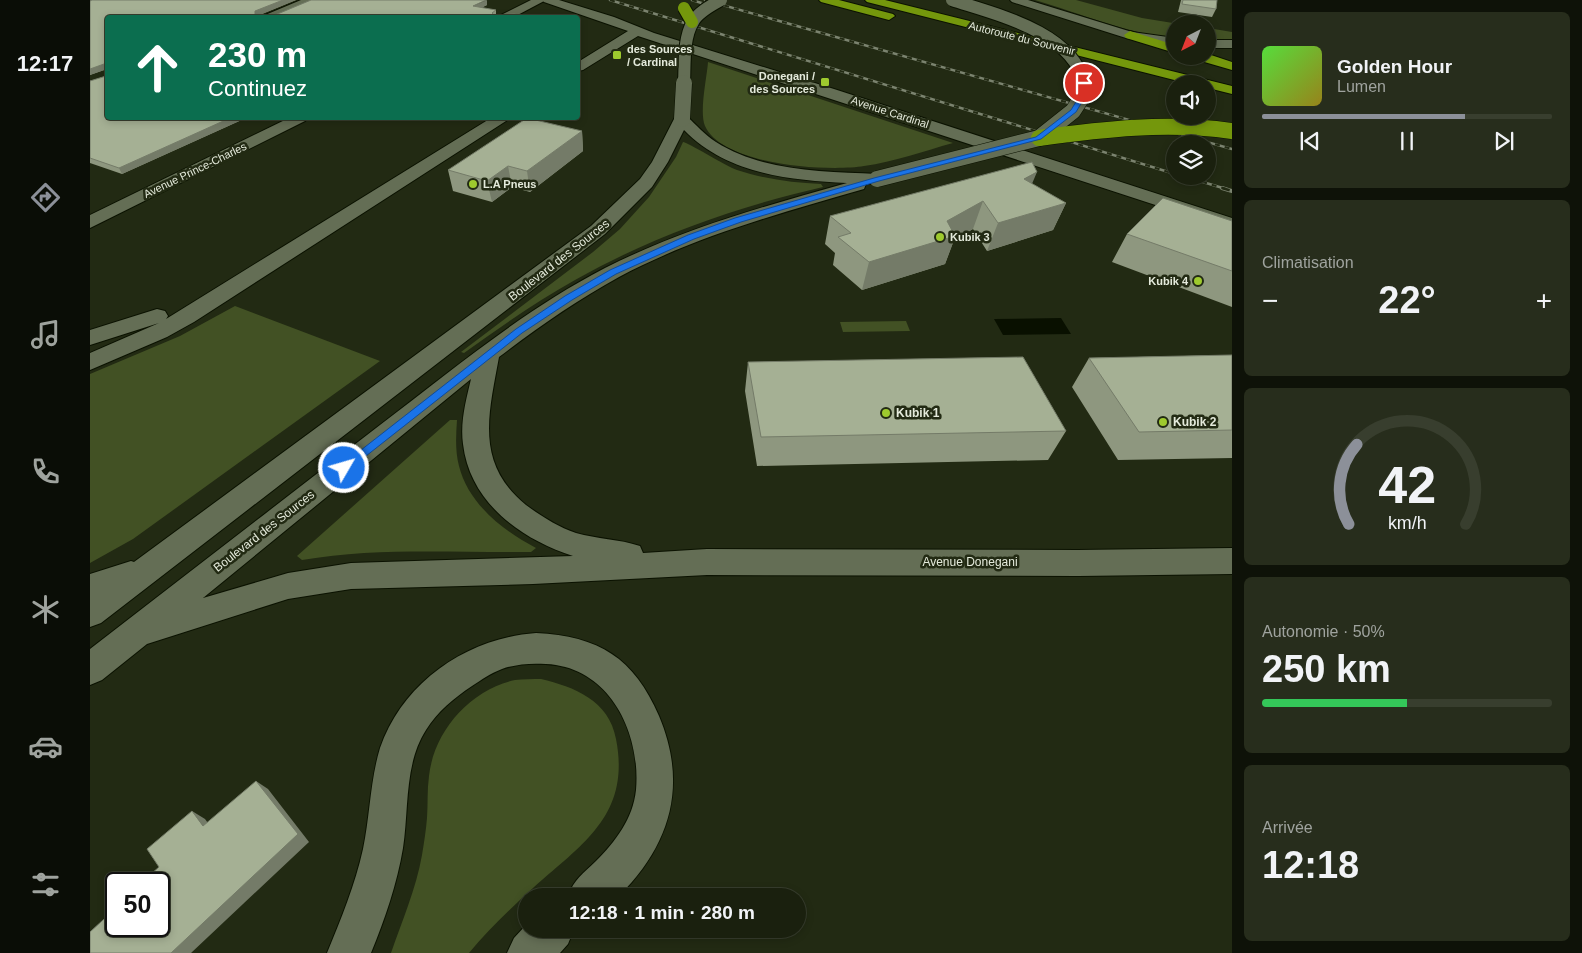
<!DOCTYPE html>
<html lang="fr">
<meta charset="utf-8">
<style>
body{margin:0;font-family:Arial,sans-serif;background:#272d1c;color:#f1f3f6;height:100vh;display:flex;flex-direction:column;font-size:19px;white-space:nowrap}
*{box-sizing:border-box;margin:0}
p{font-size:16px;color:#9fa39e}
.icon{flex:none;width:28px;height:28px;fill:none;stroke:currentColor;stroke-width:2;stroke-linecap:round;stroke-linejoin:round}
.map{position:relative;flex:1;overflow:hidden}
.details{display:flex;flex-direction:column;gap:12px;padding:12px;background:#0e1208;width:350px}
.details>*{flex:none}
.top-card{position:absolute;left:15px;top:15px;width:475px;height:105px;border-radius:5px;box-shadow:0 2px 8px #0003,0 0 0 1px #383e2e;background:#0b6e4f;color:#fff;overflow:hidden}
.needle{width:32px;rotate:222deg}
.tools{position:absolute;left:1076px;top:15px;display:grid;gap:10px}
.tools a{display:grid;place-items:center;width:50px;height:50px;border-radius:50%;background:#1a200e;box-shadow:0 2px 8px #0003,0 0 0 1px #383e2e;font-size:25px}
.speed{position:absolute;left:15px;top:872px;display:flex;gap:10px;font-size:25px;font-weight:700;text-align:center}
.speed>*{display:grid;place-content:center;width:65px;height:65px;border-radius:50%;background:#1a200e;box-shadow:0 2px 8px #0003,0 0 0 1px #383e2e;line-height:1}
.speed .limit{border:2px solid #111;border-radius:8px;background:#fff;color:#111}
.pin{position:absolute;display:grid;place-items:center;width:42px;height:42px;color:#fff;margin:-21px;border:2px solid #fff;border-radius:50%;box-shadow:0 1px 5px #0007}
.me{position:absolute;width:55px;margin:-28px;rotate:52deg;stroke-linejoin:round;filter:drop-shadow(0 0 4px #0008)}
.turn{display:flex;align-items:center;gap:18px;height:105px;padding:0 20px;font-size:22px}
.turn .icon{width:65px;height:65px;stroke-width:2.5}
.turn b{display:block;font-size:35px;line-height:42px}
.big{font-size:38px;font-weight:700;line-height:1.1}
.details .tile{flex:1;display:flex;flex-direction:column;justify-content:center;gap:8px;min-width:0;padding:0 18px;border-radius:8px;background:#272d1c}
.details .dial{align-items:center;gap:0}
.dial svg{height:130px;overflow:visible;fill:none;stroke:#383e2e;stroke-width:7;stroke-linecap:round;text-anchor:middle}
.dial text{fill:#f1f3f6;stroke:none}
.song{display:flex;align-items:center;gap:15px}
.cover{width:60px;height:60px;border-radius:8px;background:linear-gradient(135deg,hsl(110 70% 55%),hsl(50 70% 35%))}
.played{height:5px;border-radius:2px;background:linear-gradient(90deg,#8c9099 70%,#383e2e 70%)}
.keys{display:flex;justify-content:space-around;direction:ltr}
.heat{display:flex;justify-content:space-between;align-items:center;font-size:28px;direction:ltr}
.charge{height:8px;border-radius:4px;background:linear-gradient(90deg,#34c759 50%,#383e2e 0)}
.trip{position:absolute;left:428px;top:888px;width:288px;height:50px;border-radius:25px;background:#1a200e;box-shadow:0 2px 8px #0003,0 0 0 1px #383e2e;font-weight:700;line-height:50px;text-align:center}
main{display:flex;flex:1;min-height:0}
.menu{display:flex;flex-direction:column;width:90px;justify-content:space-around;align-items:center;background:#0a0d06;color:#9fa39e}
.menu .icon{width:35px;height:35px}
.menu .selected{color:#8c9099}
.menu b{font-size:22px;color:#f1f3f6}
.map>svg:first-child{display:block}
</style>
<main>
<nav class="menu">
<b>12:17</b>
<svg class="icon selected" aria-label="directions" viewBox="0 0 24 24"><path d="M12 3l9 9-9 9-9-9zM9 14v-3h6M13 9l2 2-2 2"/></svg>
<svg class="icon" aria-label="music" viewBox="0 0 24 24"><path d="M9 18V5l10-2v13"/><circle cx="6" cy="18" r="3"/><circle cx="16" cy="16" r="3"/></svg>
<svg class="icon" aria-label="phone" viewBox="0 0 24 24"><path d="M5 4h4l2 5-3 2q2 4 5 5l2-3 5 2v4C11 20 4 13 5 4z"/></svg>
<svg class="icon" aria-label="climate" viewBox="0 0 24 24"><path d="M12 3v18M4 7l16 10M4 17L20 7"/></svg>
<svg class="icon" aria-label="car" viewBox="0 0 24 24"><path d="M5 17H2v-5l4-1 3-4h7l3 4 3 1v5h-3M9 17h6M6 11h13"/><circle cx="7" cy="17" r="2"/><circle cx="17" cy="17" r="2"/></svg>
<svg class="icon" aria-label="filters" viewBox="0 0 24 24"><path d="M4 7h16M4 17h16"/><circle cx="9" cy="7" r="2"/><circle cx="15" cy="17" r="2"/></svg>
</nav>
<div class="map">
<svg width="1142" height="953" viewBox="0 0 1142 953">
<rect width="100%" height="100%" fill="#222a13"/>
<path fill="#425124" d="M945,0H986L1052,18L1089,24H1085V39C1036,33 992,14 945,0Z
M1118,28L1142,32V39L1118,41Z
M618,62L863,143C834,151 804,162 774,166C738,172 632,165 615,126C609,112 617,77 618,62Z
M593,142C597,142 636,166 647,170C674,179 703,183 731,184L733,187C646,207 563,236 485,280C446,302 410,327 374,353L371,352L503,252L530,229L559,197L586,157Z
M145,306L290,361L43,539L0,563V374L90,336Z
M816,321L820,331L753,332L750,322Z
M360,420H367C366,435 365,451 369,466C378,503 413,531 446,548L441,552C365,553 287,547 212,560L207,556Z
M451,679C484,687 519,700 526,739C541,815 492,844 443,888C421,908 398,930 379,953H301C312,921 326,889 332,855C334,843 336,830 337,818C338,804 337,790 339,776C344,731 380,690 425,680C433,679 443,679 451,679Z"/>
<path fill="#091000" d="M971,318L981,334L913,335L904,319Z"/>
<g fill="none" stroke-linecap="round" stroke-linejoin="round">
<g stroke="#0b1201" stroke-width="2">
<path id="minor" d="M211,0H227L225,2L186,18H168Z
M441,0H456L422,18H405Z
M199,118H218L215,121L0,228V215Z
M446,633C509,636 544,658 569,716C598,785 581,844 529,896H478C484,879 493,874 506,861C525,842 543,819 546,790C551,733 520,667 456,664C441,663 426,664 412,669C401,673 391,680 382,686C364,698 347,712 336,730C314,764 319,810 313,848C307,884 295,919 281,953H237C251,919 265,885 273,849C280,816 280,781 290,748C313,682 377,638 446,633Z
M436,925V929H484L478,944L470,953H417L424,938Z"/>
</g>
<g stroke="#0b1201" stroke-width="2">
<path id="secondary" d="M452,0H469L524,17L564,33L744,89L1142,218V230L548,36L493,70L488,71V62L538,31L454,2Z
M920,0H938L1042,32L1085,38V46L1036,38L922,2Z
M1118,40H1142V48H1118Z
M592,114L597,116C606,125 615,135 626,142C674,172 732,171 787,174L793,175L796,179L793,183L776,184L774,189C691,213 606,236 529,277C487,300 447,328 409,357C399,413 384,463 436,505C451,516 468,527 486,533C507,539 529,539 550,546L553,553L617,549L988,550L1142,548V574L988,576L617,575L443,584L261,589L198,599L57,644L12,680L0,685V649C97,574 193,500 290,425C362,370 434,310 515,268C592,229 675,206 757,183C699,180 637,174 594,130L578,162L562,187L515,234L11,623L0,627V574L41,561L44,562L501,226L550,179L562,162L584,119L587,116ZM381,379C376,400 370,422 373,444C380,503 431,539 483,556L261,563L198,573L113,598Z
M401,118H419L416,121L104,322L77,337L0,370V353L69,323L0,345V330L67,309L75,311L78,316L76,319Z"/>
</g>
<g stroke="#0b1201" stroke-width="2">
<path id="motorway" d="M729,0H749L803,14L805,16L799,20L731,2Z
M775,0H795L1142,86V94L1118,88V84H1100L777,2Z
M1040,31L1085,45V53L1036,38L1034,35Z
M1118,54L1142,62V70L1104,59L1103,56H1118Z"/>
</g>
<use href="#minor" fill="#646e55" fill-rule="evenodd"/>
<use href="#secondary" fill="#646e55" fill-rule="evenodd"/>
<use href="#motorway" fill="#74970c" fill-rule="evenodd"/>
<g stroke="#7b836f" stroke-width="2.5">
<path id="rail-far1" d="M520,0L1085,174
M602,0L621,6
M615,0L1142,149
M1093,176L1136,189"/>
</g>
<g stroke="#7b836f" stroke-width="4">
<path id="rail" d="M1132,188L1142,191"/>
</g>
<use href="#rail-far1" stroke="#222a13" stroke-width="2" stroke-dasharray="5" stroke-linecap="butt"/>
<use href="#rail" stroke="#222a13" stroke-width="2.5" stroke-dasharray="8" stroke-linecap="butt"/>
<g stroke="#0b1201" stroke-width="14" stroke-linecap="butt">
<path id="secondary-bridge-far1" d="M862,0C905,14 984,32 994,84
M594,84C595,65 593,38 603,22C608,12 622,5 631,0"/>
</g>
<g stroke="#0b1201" stroke-width="17" stroke-linecap="butt">
<path id="secondary-bridge" d="M592,119L594,83
M787,179L949,138L983,111L992,97L994,83"/>
</g>
<g stroke="#0b1201" stroke-width="14" stroke-linecap="butt">
<path id="motorway-bridge-far1" d="M594,8L602,22"/>
</g>
<g stroke="#0b1201" stroke-width="17" stroke-linecap="butt">
<path id="motorway-bridge" d="M949,138C1014,129 1077,122 1142,131"/>
</g>
<use href="#secondary-bridge-far1" stroke="#646e55" stroke-width="12"/>
<use href="#secondary-bridge" stroke="#646e55" stroke-width="16"/>
<use href="#motorway-bridge-far1" stroke="#74970c" stroke-width="12"/>
<use href="#motorway-bridge" stroke="#74970c" stroke-width="16"/>
</g>
<path fill="#8e977f" d="M2,0H206L172,14L185,15L397,5L391,8L406,10V15L18,118H156L32,174L0,163V81L16,76L17,69L0,75V1Z
M1091,0H1127L1126,9L1122,17L1088,12Z
M492,131L493,151L440,192L422,187L402,202L363,191L358,170Z
M942,184L976,203L963,230L897,251L883,229L864,240L855,264L772,290L743,265L745,253L735,244L740,216Z
M1142,221V307L1022,262L1037,234Z
M1142,355V458L1028,460L982,387L999,358Z
M658,362L976,431L958,460L667,466L655,391Z"/>
<path fill="#747b68" d="M193,0H206L167,16L165,14V11Z
M397,0V5L384,11L383,6Z
M14,64L17,69L0,75V69Z
M140,118H156L32,174L29,168Z
M290,118H297L291,121Z
M492,131L493,151L440,192L437,171Z
M418,166L422,187L402,202L397,181Z
M947,172L936,198L934,179Z
M893,201L883,229L864,240L855,264L772,290L779,262Z
M976,203L963,230L897,251L908,223Z
M166,781L178,789L219,842L101,953H81Z
M102,811L115,819L126,834L113,826Z"/>
<path fill="#a5b094" stroke="#747b68" d="M2,0H193L165,11V14L185,15L221,0H396L383,6L406,10L402,13L404,15L424,14L445,18H18V118H140L29,168L0,158V81L16,76L17,66L14,64L0,69V1Z
M1093,0H1127L1126,9L1092,4Z
M437,118L492,131L437,171L418,166L397,181L358,170Z
M942,162L947,172L934,179L976,203L908,223L893,201L857,221L865,236L779,262L748,237L761,233L740,216Z
M1073,198L1142,221V271L1037,234Z
M1142,355V430L1049,432L999,358Z
M933,357L976,431L671,437L658,362Z
M166,781L208,834L81,953H0V932L26,908V926H69V884H54L52,882L69,867L57,849L102,811L113,826Z"/>
<path fill="#1a73e8" stroke="#114b97" d="M992,82L997,83L995,97L986,112L951,139L789,181L651,222L604,239L526,274L482,300L432,333L257,471L254,472L248,468L426,329L475,296L520,270L598,235L645,218L784,178L946,137L981,110L989,97Z"/>
<g fill="#9eca2e" stroke="#222a13" stroke-width="2">
<rect x="522" y="50" width="10" height="10" rx="2.5"/>
<rect x="730" y="77" width="10" height="10" rx="2.5"/>
<circle cx="383" cy="184" r="5"/>
<circle cx="850" cy="237" r="5"/>
<circle cx="1108" cy="281" r="5"/>
<circle cx="796" cy="413" r="5"/>
<circle cx="1073" cy="422" r="5"/>
</g>
<g text-anchor="middle" stroke-width="5" stroke-linejoin="round" paint-order="stroke">
<g font-size="11" fill="#e4eadb" stroke="#222a13">
<text transform="translate(932 38) rotate(14)" y="4">Autoroute du Souvenir</text>
<text transform="translate(800 112) rotate(18)" y="4">Avenue Cardinal</text>
<text transform="translate(105 170) rotate(-26)" y="4">Avenue Prince-Charles</text>
</g>
<g font-size="11" font-weight="bold" fill="#e4eadb" stroke="#222a13" text-anchor="start">
<text x="537" y="53">des Sources<tspan x="537" dy="13">/ Cardinal</tspan></text>
<text x="725" y="80" text-anchor="end">Donegani /<tspan x="725" dy="13">des Sources</tspan></text>
<text x="393" y="188">L.A Pneus</text>
<text x="860" y="241">Kubik 3</text>
<text x="1098" y="285" text-anchor="end">Kubik 4</text>
</g>
<g font-size="12" fill="#e4eadb" stroke="#222a13">
<text transform="translate(469 260) rotate(-38)" y="4">Boulevard des Sources</text>
<text transform="translate(174 531) rotate(-38)" y="4">Boulevard des Sources</text>
<text x="880" y="566">Avenue Donegani</text>
</g>
<g font-size="12" font-weight="bold" fill="#e4eadb" stroke="#222a13" text-anchor="start">
<text x="806" y="417">Kubik 1</text>
<text x="1083" y="426">Kubik 2</text>
</g>
</g>
</svg>
<div class="tools">
<a><svg class="needle" viewBox="-14 -14 28 28"><path d="M0-13l5 13h-10z" fill="#e53935"/><path d="M0 13l5-13h-10z" fill="#9fa39e"/></svg></a>
<a><svg class="icon" aria-label="sound" viewBox="0 0 24 24"><path d="M4 9h4l5-4v14l-5-4H4zM17 9q2 3 0 6"/></svg></a>
<a><svg class="icon" aria-label="layers" viewBox="0 0 24 24"><path d="M12 4l9 5-9 5-9-5zM3 14l9 5 9-5"/></svg></a>
</div>
<div class="speed"><div class="limit">50</div></div>
<div class="pin" style="left:994px;top:83px;background:#d93025"><svg class="icon" aria-label="arrive" viewBox="0 0 24 24"><path d="M6 21V4h12l-3 4 3 4H6"/></svg></div>
<svg class="me" style="left:254px;top:468px" viewBox="-20 -20 40 40"><circle r="17" fill="#1a73e8" stroke="#fff" stroke-width="3"/><path d="M0-11L8 9 0 5-8 9z" fill="#fff"/></svg>
<div class="trip">12:18 · 1 min · 280 m</div>
<div class="top-card">
<div class="turn"><svg class="icon" aria-label="ahead" viewBox="0 0 24 24"><path d="M12 20V5M6 11l6-6 6 6"/></svg><div><b>230 m</b>Continuez</div></div>
</div>
</div>
<section class="details">
<div class="tile">
<div class="song"><i class="cover"></i><div><b>Golden Hour</b><p>Lumen</p></div></div>
<div class="played"></div>
<div class="keys"><svg class="icon" aria-label="previous" viewBox="0 0 24 24"><path d="M18 5L8 12l10 7zM5 5v14"/></svg><svg class="icon" aria-label="pause" viewBox="0 0 24 24"><path d="M8 5v14M16 5v14"/></svg><svg class="icon" aria-label="next" viewBox="0 0 24 24"><path d="M6 5l10 7-10 7zM19 5v14"/></svg></div>
</div>
<div class="tile"><p>Climatisation</p>
<div class="heat"><a>−</a><b class="big">22°</b><a>+</a></div>
</div>
<div class="tile dial"><svg viewBox="0 0 100 80">
<path d="M14 69A42 42 0 1 1 86 69"/>
<path d="M14 69A42 42 0 0 1 19 20" stroke="#8c9099"/>
<text x="50" y="56" font-size="32" font-weight="700">42</text>
<text x="50" y="72" font-size="11">km/h</text>
</svg></div>
<div class="tile"><p>Autonomie · 50%</p><b class="big">250 km</b><div class="charge"></div></div>
<div class="tile"><p>Arrivée</p><b class="big">12:18</b></div>
</section>
</main>
